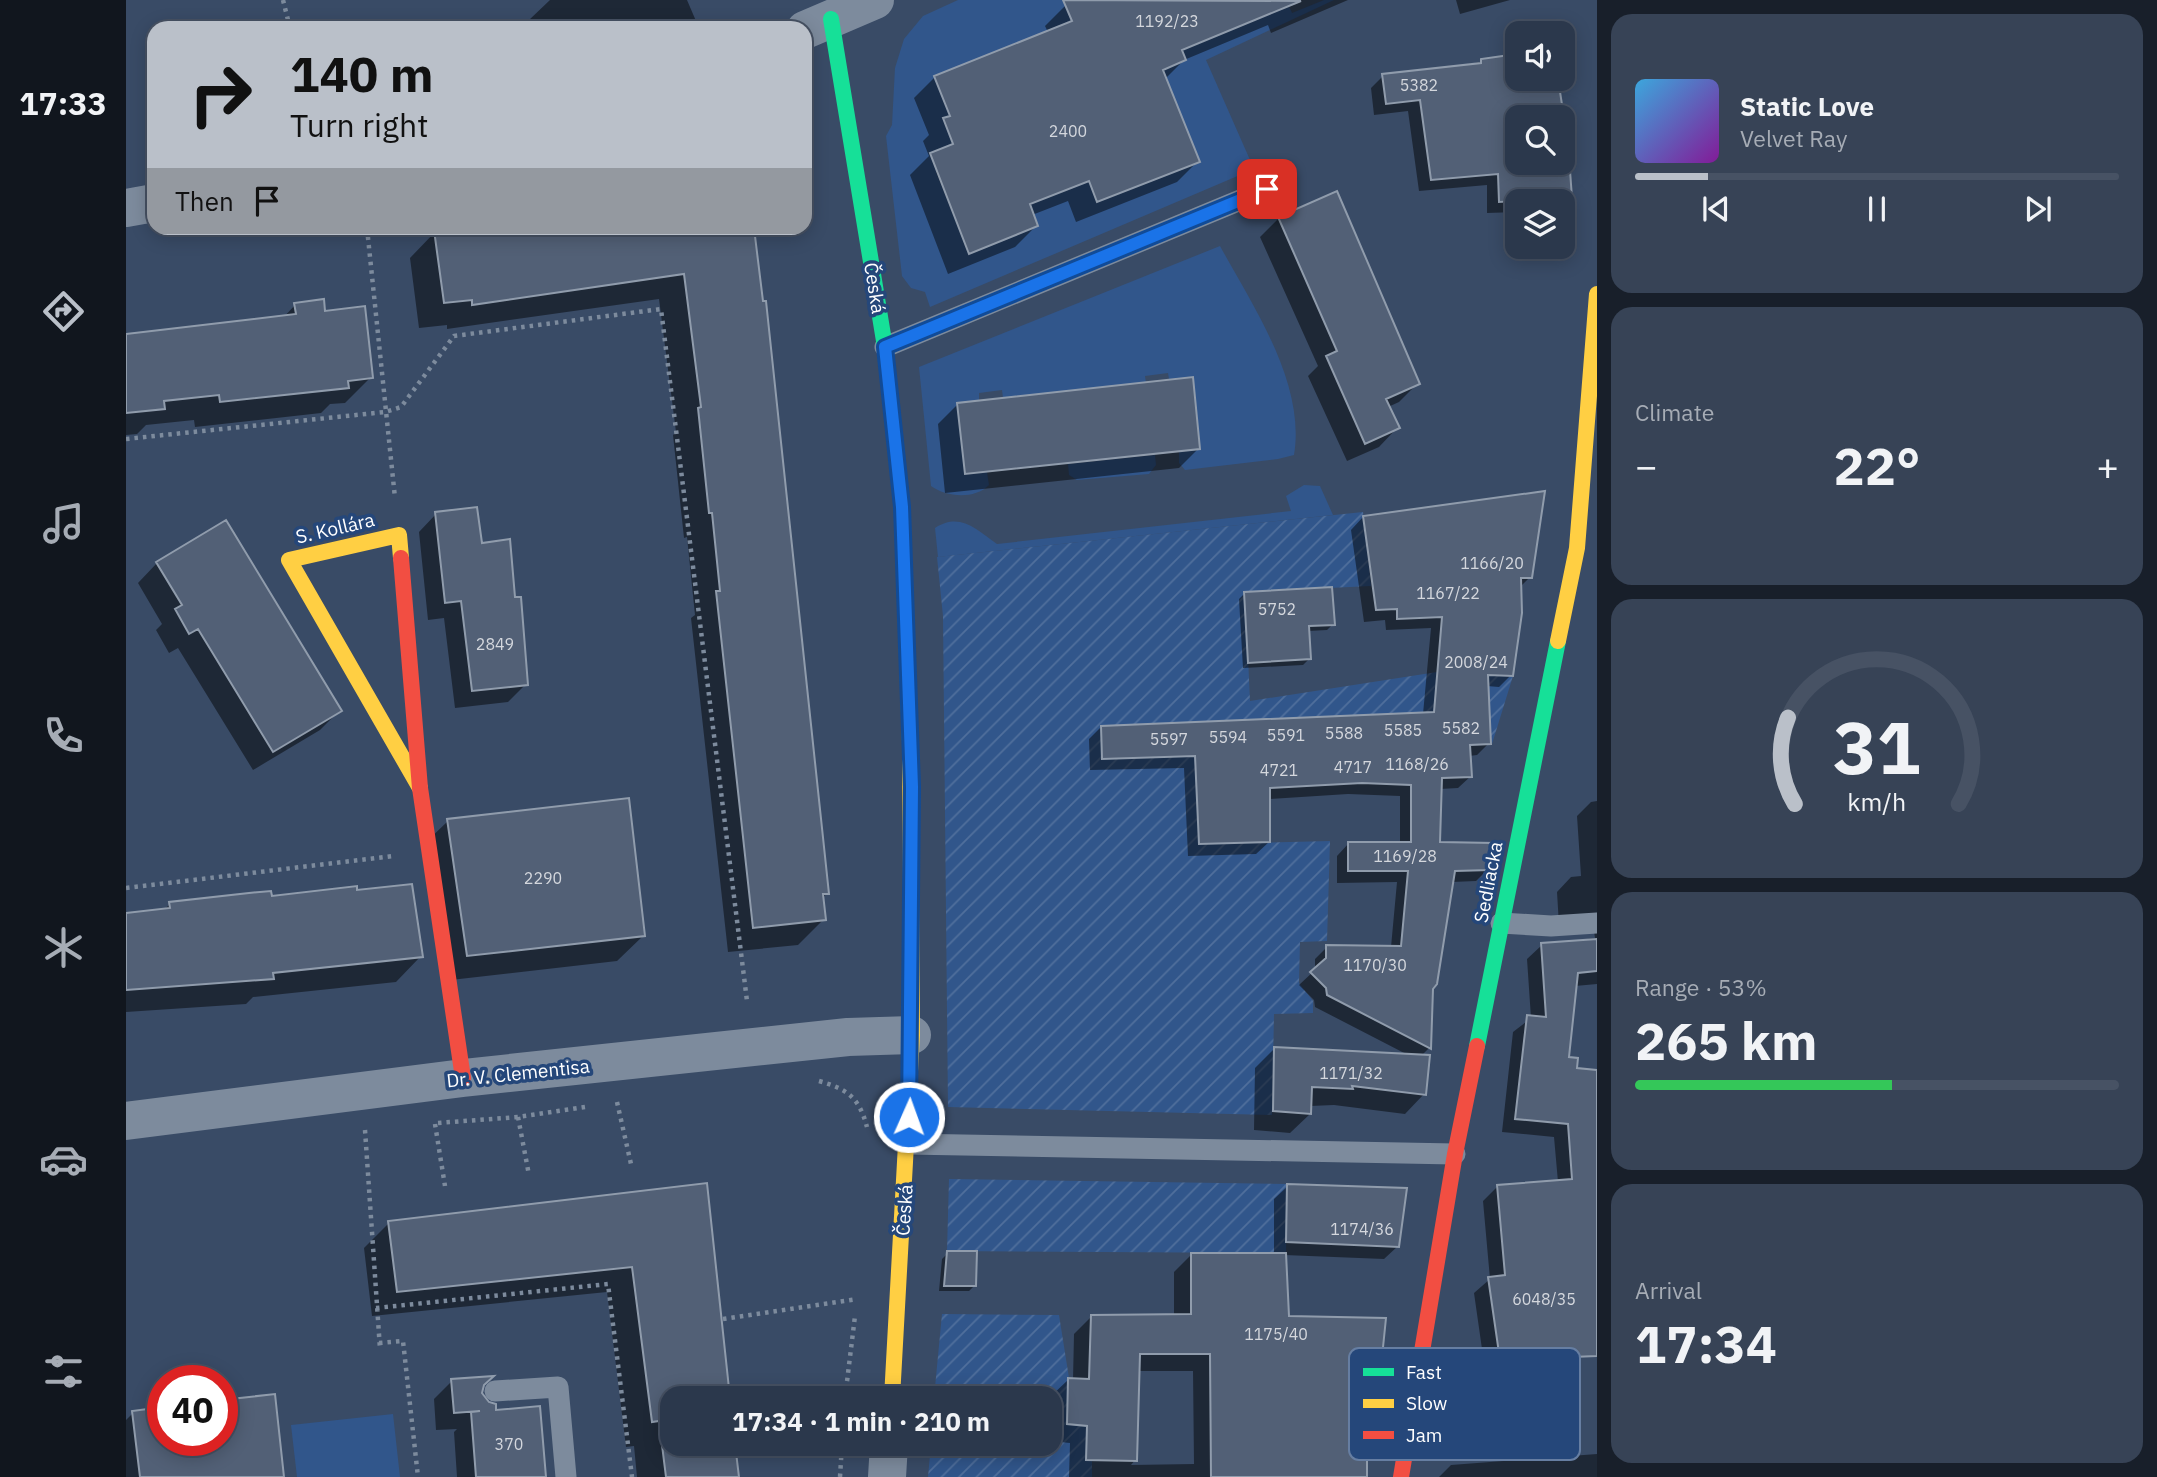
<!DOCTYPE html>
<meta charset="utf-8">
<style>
body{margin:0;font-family:"IBM Plex Sans",sans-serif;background:#374356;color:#f1f3f6;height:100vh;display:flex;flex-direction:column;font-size:26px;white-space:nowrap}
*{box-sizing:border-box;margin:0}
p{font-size:23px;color:#a6acb5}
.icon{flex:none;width:38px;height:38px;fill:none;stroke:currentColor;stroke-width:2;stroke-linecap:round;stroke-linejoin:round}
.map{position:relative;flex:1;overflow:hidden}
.details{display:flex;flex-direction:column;gap:14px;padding:14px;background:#181f2a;width:560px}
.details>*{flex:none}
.hud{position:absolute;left:21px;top:21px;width:665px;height:214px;border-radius:21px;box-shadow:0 4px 18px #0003,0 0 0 2px #475264;background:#bac0c9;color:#111;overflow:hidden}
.fabs{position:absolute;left:1379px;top:21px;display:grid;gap:14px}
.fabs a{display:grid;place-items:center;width:70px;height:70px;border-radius:14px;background:#2b384c;box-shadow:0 4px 18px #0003,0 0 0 2px #475264;font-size:35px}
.speed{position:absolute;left:21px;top:1365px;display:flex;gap:14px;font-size:35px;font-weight:700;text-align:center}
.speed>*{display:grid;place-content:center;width:91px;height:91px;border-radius:50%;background:#2b384c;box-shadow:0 4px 18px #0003,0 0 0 2px #475264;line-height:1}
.speed .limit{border:10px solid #d22;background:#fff;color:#111}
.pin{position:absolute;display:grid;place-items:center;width:60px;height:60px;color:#fff;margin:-30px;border-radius:14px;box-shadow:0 4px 10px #0006}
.me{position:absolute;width:77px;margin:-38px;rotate:2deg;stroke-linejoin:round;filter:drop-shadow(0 0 5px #0008)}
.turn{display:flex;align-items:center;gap:24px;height:147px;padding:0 28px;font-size:32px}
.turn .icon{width:91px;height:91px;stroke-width:2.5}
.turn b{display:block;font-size:49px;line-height:60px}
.then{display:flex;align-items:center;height:66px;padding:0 28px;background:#0003;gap:14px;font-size:26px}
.big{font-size:52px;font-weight:700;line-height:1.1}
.details .tile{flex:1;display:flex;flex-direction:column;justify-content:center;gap:10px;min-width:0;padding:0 24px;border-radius:21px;background:#374356}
.details .dial{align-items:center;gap:0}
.dial svg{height:182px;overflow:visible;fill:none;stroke:#475264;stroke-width:7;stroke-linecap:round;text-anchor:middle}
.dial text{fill:#f1f3f6;stroke:none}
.song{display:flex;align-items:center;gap:21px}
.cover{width:84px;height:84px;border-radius:10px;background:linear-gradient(135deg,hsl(200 70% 55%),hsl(290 70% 35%))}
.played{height:7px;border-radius:4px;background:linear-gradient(90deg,#bac0c9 15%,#475264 15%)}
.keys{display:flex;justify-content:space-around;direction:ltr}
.heat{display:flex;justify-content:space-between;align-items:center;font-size:38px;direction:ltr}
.charge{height:10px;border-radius:5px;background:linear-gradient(90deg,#34c759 53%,#475264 0)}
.trip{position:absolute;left:534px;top:1386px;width:402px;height:70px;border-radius:21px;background:#2b384c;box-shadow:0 4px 18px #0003,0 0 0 2px #475264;font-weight:700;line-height:70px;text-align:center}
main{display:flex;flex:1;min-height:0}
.tab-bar{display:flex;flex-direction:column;width:126px;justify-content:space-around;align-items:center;background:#11161e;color:#a6acb5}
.tab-bar .icon{width:49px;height:49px}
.tab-bar .active{color:#bac0c9}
.tab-bar b{font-size:32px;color:#f1f3f6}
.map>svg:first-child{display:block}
</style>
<main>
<nav class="tab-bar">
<b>17:33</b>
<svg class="icon active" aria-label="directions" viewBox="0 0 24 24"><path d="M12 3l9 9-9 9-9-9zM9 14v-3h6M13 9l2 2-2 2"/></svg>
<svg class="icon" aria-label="music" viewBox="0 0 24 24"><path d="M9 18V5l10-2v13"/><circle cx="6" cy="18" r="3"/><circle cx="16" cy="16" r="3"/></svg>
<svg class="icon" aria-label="phone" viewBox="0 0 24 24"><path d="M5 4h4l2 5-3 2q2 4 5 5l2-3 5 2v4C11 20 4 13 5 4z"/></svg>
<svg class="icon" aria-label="climate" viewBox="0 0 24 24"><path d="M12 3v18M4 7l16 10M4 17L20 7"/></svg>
<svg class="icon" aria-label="car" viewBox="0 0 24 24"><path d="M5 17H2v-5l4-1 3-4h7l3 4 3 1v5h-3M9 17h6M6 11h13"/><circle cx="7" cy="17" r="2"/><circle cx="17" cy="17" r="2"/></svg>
<svg class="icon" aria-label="filters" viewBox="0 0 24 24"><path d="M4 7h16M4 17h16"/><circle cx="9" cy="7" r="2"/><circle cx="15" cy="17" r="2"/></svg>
</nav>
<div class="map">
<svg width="1471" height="1477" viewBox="0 0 1471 1477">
<defs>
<pattern id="garden-furrows" width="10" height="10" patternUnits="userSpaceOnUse" patternTransform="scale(1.75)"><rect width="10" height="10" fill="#31568b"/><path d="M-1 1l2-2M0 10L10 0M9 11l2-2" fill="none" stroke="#506f9c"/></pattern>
</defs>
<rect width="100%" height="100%" fill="#394b66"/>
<path fill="#31568b" d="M832,0H948L939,4L946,21L808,76L824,116L817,119L827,144L810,172L843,254L912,226L904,205L910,201L963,181L971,202L1074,162L1047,95L1010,80L1060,60L1056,50L1163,6L1166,13L1198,0H1208L1080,60L1128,169L804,307L799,292L785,288L776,276L760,136L766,125L769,68L778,39L797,16Z
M1094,246C1127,306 1180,384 1168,455L1152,459L1059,470L1053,463V452L1074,449L1067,378L1043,379L1042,373L1019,376L1020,383L877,398L876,390L853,393V401L832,403L839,474L861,472L863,485C848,500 820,497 805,486L793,367Z
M1029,455L1030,465L1023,474L951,480L943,475L942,464Z
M1178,485L1194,486L1207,515L812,557L809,528C834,512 850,529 871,544L1165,511L1160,496Z
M267,1414L274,1477H171L165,1425Z"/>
<path fill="url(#garden-furrows)" d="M1237,512L1245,586L1119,592L1124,701L1311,672L1387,676L1366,744L1069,759L1074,844L1204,841L1201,941L1174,942L1173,983L1187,1001V1013L1148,1014L1146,1115L822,1107L817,616L811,557Z
M823,1179L1161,1184L1160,1253L821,1251Z
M816,1314L933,1315L943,1378L941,1424L961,1426L960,1459L966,1460V1477H802L805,1444H924V1398H808Z"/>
<path fill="#0007" fill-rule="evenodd" d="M424,0H561L570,21L563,28H406L403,20Z
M953,0H1222L1145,33L1142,25L1058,60L1039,79L1072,161L1051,182L950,222L942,201L906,215L910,226L889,247L822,274L784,175L803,156L797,141L803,135L788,98L809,77L922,32L919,26L940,5Z
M1330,0H1384L1334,14Z
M1391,57V79H1431L1437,117H1391V163H1437V118L1444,197L1437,204V201H1391V212L1361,213V185L1293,191L1282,111L1248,115L1245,88L1257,76Z
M1153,218L1292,383L1273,402L1262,407L1271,428L1253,447L1221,461L1182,376L1192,366L1134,237Z
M345,228H626L701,893L696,899L698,919L672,945L602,952L565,618L569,615L561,537L558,538L547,435L550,432L533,299L321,329V325L293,328L284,258L309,232Z
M169,305L197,313L245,377L219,403L204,404L195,413L69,427L68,420L20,425L11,434L0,435V335L157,318Z
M832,404L1072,449L1053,468L819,493L812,424Z
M310,514L354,545L388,599L400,684L382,702L329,708L318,618L302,620L293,532Z
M1237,517L1404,577L1393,588L1385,675L1373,687L1361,686L1363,743L1351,755L1343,756L1345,776L1332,788L1314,789L1312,844L1362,869L1350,881L1326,882L1305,989L1303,1048L1294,1057L1298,1094L1279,1114L1208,1105L1184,1106V1114L1164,1133L1128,1130L1129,1068L1148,1049L1284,1056L1189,1007L1188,1000L1173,985L1189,970V959L1201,947H1265L1271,882L1211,883V856L1223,843L1274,844V796L1222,794L1142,799L1143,842L1130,854L1062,856L1058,768L964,770L963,739L975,727L1297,714L1305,628L1260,630L1259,620L1238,622L1225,530Z
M31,563L214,710L194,730L127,770L52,648L43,653L30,630L36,624L12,583Z
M1119,593L1207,624L1201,630L1182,631L1183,659L1177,665L1117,668L1113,599Z
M1471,801V984L1449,986L1441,1059L1450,1070L1471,1071V1223L1460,1214L1458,1217L1471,1228V1252L1468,1249L1471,1334L1464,1341L1418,1347L1422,1388L1408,1403L1330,1408L1328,1379L1342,1364L1358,1363L1348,1293L1364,1279L1357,1201L1371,1187L1432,1182L1428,1137L1376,1132L1387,1032L1405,1018L1401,959L1416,945L1469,938L1468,931L1433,925L1431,892L1445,877L1455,876L1451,816L1465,802Z
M322,821L517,936L491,961L316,981L296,846Z
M230,892L295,956L270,982L127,997L120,1004L0,1012V915L37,911L44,904Z
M579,1185L604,1398H546V1444H609L613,1477H511L508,1446L500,1447L481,1292L246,1316L238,1248L263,1223Z
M1162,1186L1272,1246L1258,1259L1158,1255L1161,1318L1246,1444L1239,1451V1477H943L944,1443L924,1441V1397L942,1380H947L948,1334L966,1316H1048V1272L1066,1254L1148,1255V1199ZM1012,1371H1067L1068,1464L1005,1465L1009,1460Z
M822,1253L849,1285L843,1291H813L816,1259Z
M326,1381L356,1386L354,1393L418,1477H331L328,1432L331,1429L310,1430L308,1399Z
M7,1413L37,1440L157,1477H0V1420Z
M1471,1454V1477H1313L1325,1465Z"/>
<path fill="#526076" stroke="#909cac" stroke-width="2" fill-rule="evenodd" d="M937,0L1175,1L1056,50L1060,60L1037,70L1074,162L971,202L963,181L904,204L912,226L843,254L804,153L827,144L817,118L824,116L808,76L946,21Z
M1391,54V79H1432L1442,143L1446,198L1373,202L1372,174L1305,180L1294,100L1260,104L1256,74L1355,63V59ZM1391,117H1437V163H1391Z
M1211,191L1294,384L1260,399L1274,428L1239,444L1200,356L1211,351L1152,217Z
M328,228H628L637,301H640L703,894H697L700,920L627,928L590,591H594L586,513H583L572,408L575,407L558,274L346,305V300L318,303L308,230Z
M198,299L199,311L239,306L247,378L222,381L223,388L94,402L93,395L38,401L39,409L0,413V334L170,314L168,303Z
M1067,377L1074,449L839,474L831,403Z
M1419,491L1406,578H1395L1396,613L1387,676L1362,675L1365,744L1344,745L1346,777L1316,778L1314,842L1368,843V849L1364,870L1329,871L1311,984L1307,989L1305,1049L1201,995L1200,988L1184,972L1200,958V945L1275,946L1282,871H1222V842H1285V785L1236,783L1144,788V842L1073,844L1069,756L976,759L975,726L1308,712L1316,617L1271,619V609L1250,610L1237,516Z
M351,507L356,543L384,539L389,597H395L402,685L346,691L335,601L319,603L309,512Z
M100,520L216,711L147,752L72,629L63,634L49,609L56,605L30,562Z
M1206,587L1209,625L1183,626L1185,659L1122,663L1118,592Z
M503,798L519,936L341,956L321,819Z
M286,884L297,957L147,973L148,979L0,990V913L44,908L43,902L123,893L145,891L146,896L231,886V890Z
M1471,939V971L1452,973L1443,1057L1452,1058L1451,1068L1471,1070V1356L1421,1358L1424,1389L1344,1395L1341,1362L1374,1360L1362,1277L1379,1275L1371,1185L1446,1179L1442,1124L1389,1119L1401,1015L1420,1017L1415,943Z
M1148,1047L1304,1055L1300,1095L1226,1086L1227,1089L1186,1087L1185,1114L1147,1111Z
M581,1183L604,1398H546V1444H609L613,1477H540L533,1421L526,1422L506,1267L271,1292L262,1221Z
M1161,1184L1281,1188L1273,1247L1160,1242Z
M821,1251H851L850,1286H818Z
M1065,1253H1160L1163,1316L1260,1318L1247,1445H1241V1477H1085L1084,1354H1014L1011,1461L960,1460L961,1426L941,1424L942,1378L963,1379L965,1315L1065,1314Z
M368,1376L358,1385L356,1393L363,1402L370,1404V1410L414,1406L420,1477H350L345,1412L354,1411L328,1413L325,1379Z
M149,1394L158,1477H14L6,1411L37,1407V1440H96V1400Z"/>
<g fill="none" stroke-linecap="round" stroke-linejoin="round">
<path stroke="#7d8b9d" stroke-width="4.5" stroke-dasharray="3.5 5" stroke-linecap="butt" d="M157,0L164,28
M241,228L269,498
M0,439L259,412L275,407L328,336L535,309L621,1001
M0,888L267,856
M693,1081C721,1089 733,1097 741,1127
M491,1102L505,1164
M392,1117L403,1175
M312,1123L392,1117L459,1107
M309,1124L319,1186
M239,1130L254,1349
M250,1308L482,1284L506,1477
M597,1319L731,1299
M253,1343L277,1341L292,1477
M649,1398L720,1389
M719,1398L729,1316
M714,1477L716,1444"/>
<path stroke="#7d8b9d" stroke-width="21" d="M759,347L1141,189
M1375,923L1425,926L1471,923
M782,1144L1329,1154
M369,1391L432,1387L440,1477"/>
<path stroke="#7d8b9d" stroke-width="38" d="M679,30L749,0
M0,208L28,203
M0,1121L337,1078L722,1037L786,1035
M761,1477L763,1444"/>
<path stroke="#16e098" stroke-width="16" d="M705,19L759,347L776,507L784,742
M1351,1046L1432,641"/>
<path stroke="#ffcf43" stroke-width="16" d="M275,558L273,535L163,560L294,788
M1432,641L1451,548L1471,294
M766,1398L786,1035L784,742"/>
<path stroke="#f24e42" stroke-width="16" d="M275,558L294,788L337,1078
M1275,1477L1329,1154L1351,1046"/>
</g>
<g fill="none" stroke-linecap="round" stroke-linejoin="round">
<g stroke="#114b97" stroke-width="18">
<path id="route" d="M783,1117L786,787L776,507L759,347L1141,189"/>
</g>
<use href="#route" stroke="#1a73e8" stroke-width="12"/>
</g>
<g text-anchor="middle" stroke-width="7" stroke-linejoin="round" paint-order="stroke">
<g font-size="16" fill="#d4d7dd">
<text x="1041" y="27">1192/23</text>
<text x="1293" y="91">5382</text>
<text x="942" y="137">2400</text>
<text x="1366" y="569">1166/20</text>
<text x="1322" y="599">1167/22</text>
<text x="1151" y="615">5752</text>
<text x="369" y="650">2849</text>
<text x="1350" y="668">2008/24</text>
<text x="1335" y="734">5582</text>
<text x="1277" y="736">5585</text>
<text x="1218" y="739">5588</text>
<text x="1160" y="741">5591</text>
<text x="1102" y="743">5594</text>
<text x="1043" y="745">5597</text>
<text x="1291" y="770">1168/26</text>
<text x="1227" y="773">4717</text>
<text x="1153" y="776">4721</text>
<text x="1279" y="862">1169/28</text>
<text x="417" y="884">2290</text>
<text x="1249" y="971">1170/30</text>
<text x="1225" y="1079">1171/32</text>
<text x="1236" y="1235">1174/36</text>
<text x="1418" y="1305">6048/35</text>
<text x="1150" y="1340">1175/40</text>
<text x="383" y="1450">370</text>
</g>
<g font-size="19" fill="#fff" stroke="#25477a">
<text transform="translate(749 288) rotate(81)" y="7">Česká</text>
<text transform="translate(209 528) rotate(-13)" y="7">S. Kollára</text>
<text transform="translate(1362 882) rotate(-79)" y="7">Sedliacka</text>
<text transform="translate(392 1073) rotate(-6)" y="7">Dr. V. Clementisa</text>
<text transform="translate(778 1210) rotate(-86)" y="7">Česká</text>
</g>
</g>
<rect x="1223" y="1348" width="231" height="112" rx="10" fill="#25477a" stroke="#667ea2" stroke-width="2"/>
<rect x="1237" y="1368" width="31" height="8" fill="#16e098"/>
<rect x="1237" y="1399" width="31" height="9" fill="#ffcf43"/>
<rect x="1237" y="1431" width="31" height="8" fill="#f24e42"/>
<g font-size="19" fill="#fff">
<text x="1280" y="1379">Fast</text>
<text x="1280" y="1410">Slow</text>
<text x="1280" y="1442">Jam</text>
</g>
</svg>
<div class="fabs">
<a><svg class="icon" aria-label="sound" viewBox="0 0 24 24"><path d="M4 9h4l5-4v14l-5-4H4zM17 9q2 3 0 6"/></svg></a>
<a><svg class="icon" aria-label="search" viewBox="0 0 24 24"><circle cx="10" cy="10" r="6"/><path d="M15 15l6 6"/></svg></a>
<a><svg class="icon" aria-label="layers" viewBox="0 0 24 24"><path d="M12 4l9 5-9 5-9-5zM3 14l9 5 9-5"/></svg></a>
</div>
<div class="speed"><div class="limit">40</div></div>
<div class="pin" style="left:1141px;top:189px;background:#d93025"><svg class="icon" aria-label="arrive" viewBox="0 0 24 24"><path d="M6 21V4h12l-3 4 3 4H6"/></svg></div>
<svg class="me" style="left:783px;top:1117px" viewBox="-20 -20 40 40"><circle r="17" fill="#1a73e8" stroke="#fff" stroke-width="3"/><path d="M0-11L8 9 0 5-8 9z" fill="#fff"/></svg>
<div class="trip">17:34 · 1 min · 210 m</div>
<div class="hud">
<div class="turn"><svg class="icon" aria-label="right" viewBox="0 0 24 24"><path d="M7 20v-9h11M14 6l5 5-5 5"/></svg><div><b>140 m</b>Turn right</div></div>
<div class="then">Then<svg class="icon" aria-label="arrive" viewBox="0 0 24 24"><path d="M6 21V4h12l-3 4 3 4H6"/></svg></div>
</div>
</div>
<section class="details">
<div class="tile">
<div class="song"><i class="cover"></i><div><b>Static Love</b><p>Velvet Ray</p></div></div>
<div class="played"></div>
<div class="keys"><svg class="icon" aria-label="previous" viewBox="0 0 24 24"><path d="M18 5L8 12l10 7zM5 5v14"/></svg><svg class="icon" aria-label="pause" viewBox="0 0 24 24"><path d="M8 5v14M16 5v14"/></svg><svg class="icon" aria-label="next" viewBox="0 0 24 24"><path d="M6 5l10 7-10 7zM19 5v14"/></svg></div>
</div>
<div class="tile"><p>Climate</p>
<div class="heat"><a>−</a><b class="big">22°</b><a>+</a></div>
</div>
<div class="tile dial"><svg viewBox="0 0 100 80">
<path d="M14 69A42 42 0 1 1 86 69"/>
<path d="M14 69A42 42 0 0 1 11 31" stroke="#bac0c9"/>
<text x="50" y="56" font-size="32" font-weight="700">31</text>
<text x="50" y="72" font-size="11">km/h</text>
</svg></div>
<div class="tile"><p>Range · 53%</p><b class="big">265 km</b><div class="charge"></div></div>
<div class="tile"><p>Arrival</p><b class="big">17:34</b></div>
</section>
</main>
